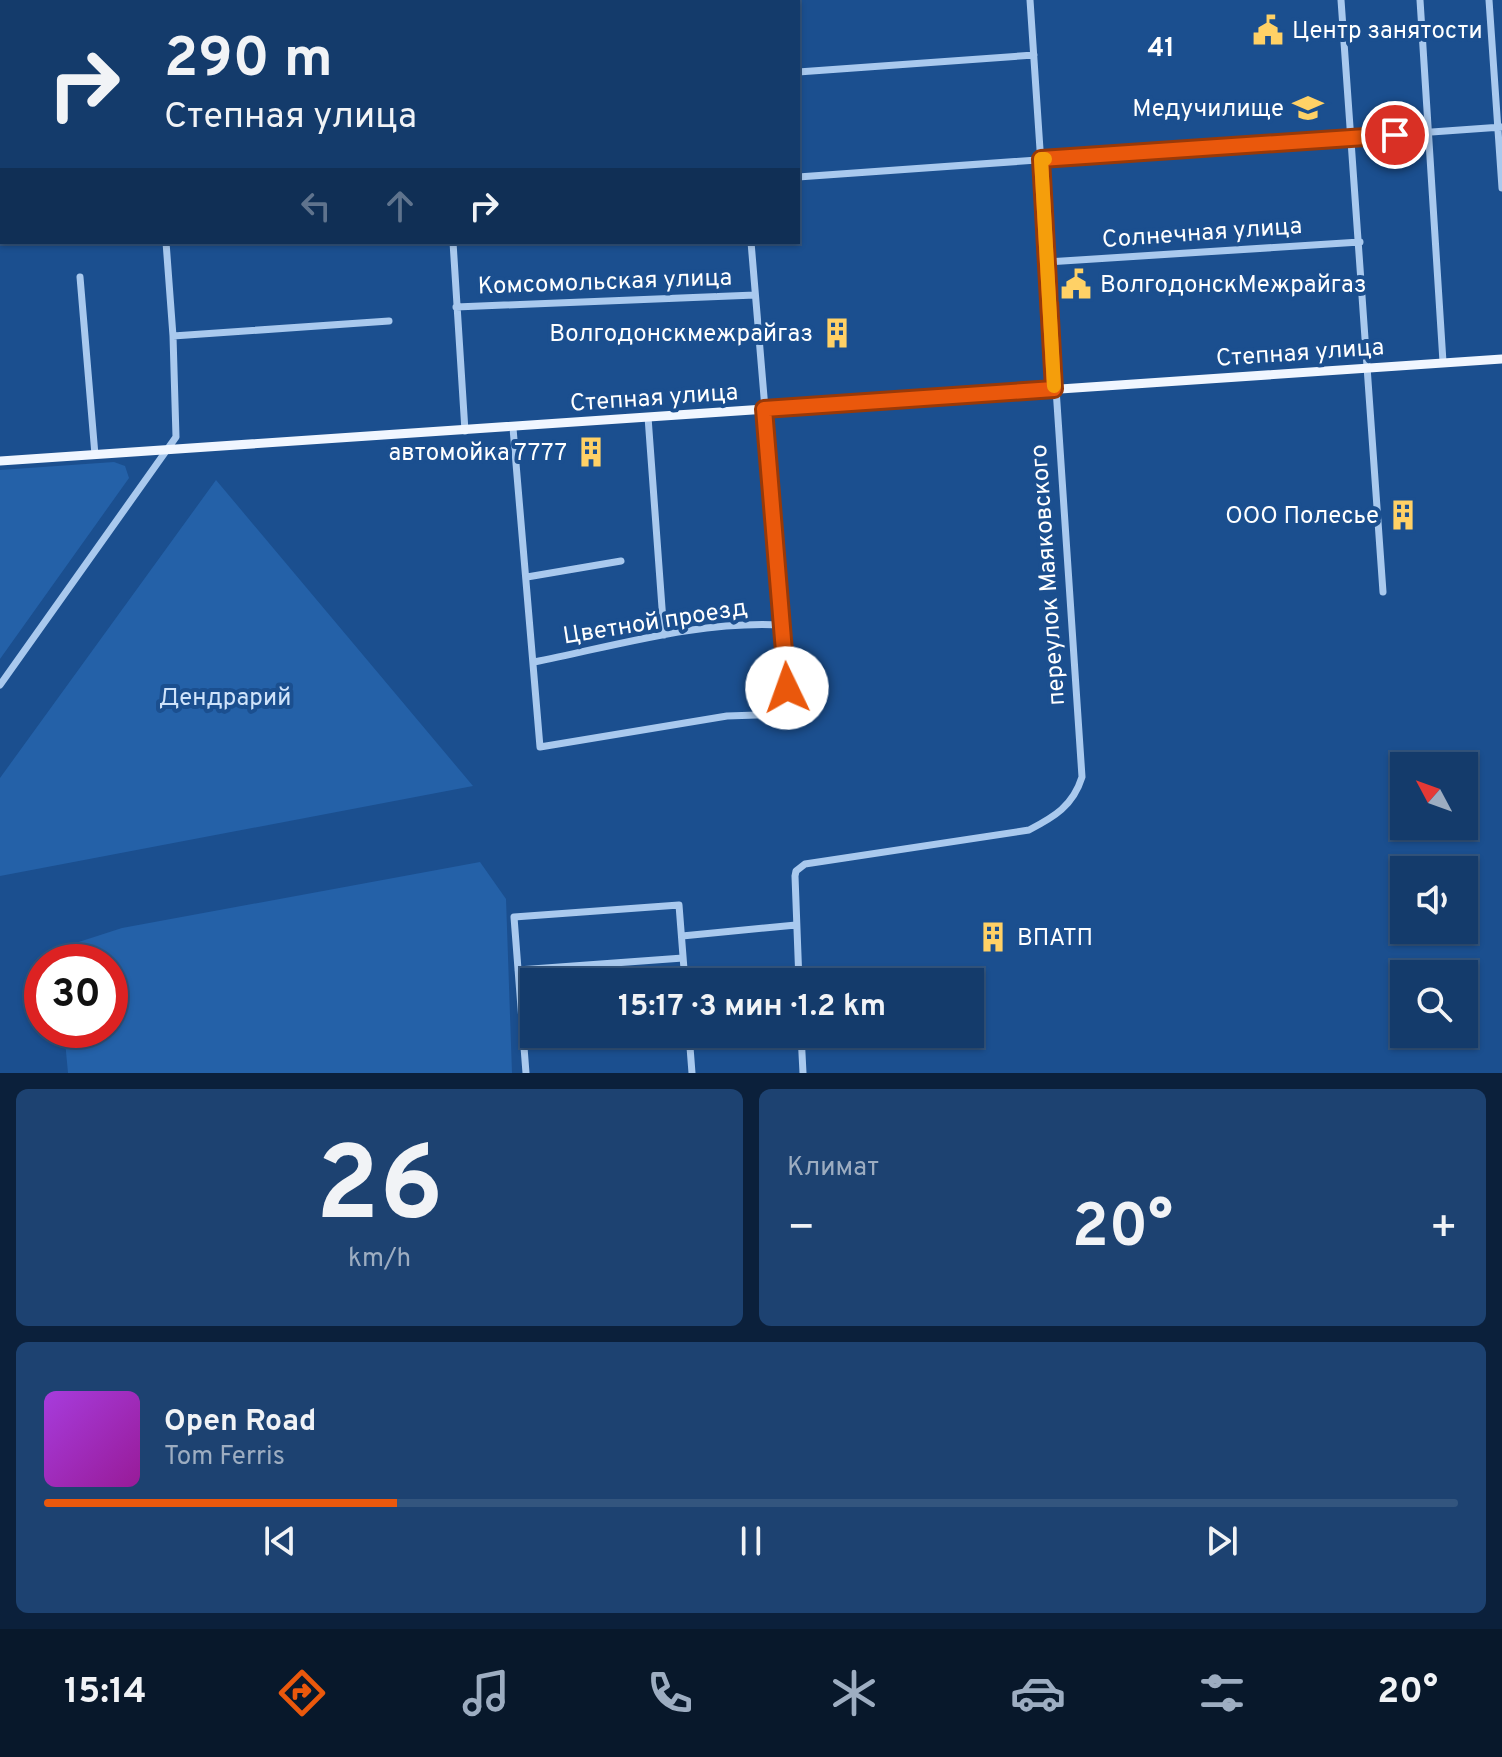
<!DOCTYPE html>
<html lang="ru">
<meta charset="utf-8">
<style>
body{margin:0;font-family:Overpass,sans-serif;background:#1d4271;color:#f1f3f6;height:100vh;display:flex;flex-direction:column;font-size:30px;white-space:nowrap}
*{box-sizing:border-box;margin:0}
p{font-size:26px;color:#9dadc1}
.icon{flex:none;width:44px;height:44px;fill:none;stroke:currentColor;stroke-width:2;stroke-linecap:round;stroke-linejoin:round}
.map{position:relative;height:1073px;overflow:hidden}
.sheet{display:flex;flex-direction:column;gap:16px;padding:16px;background:#0b203b;flex:1}
.sheet>*{flex:none}
.hud{position:absolute;left:0px;top:0px;width:800px;height:244px;box-shadow:0 2px 6px #0004,0 0 0 2px #33557e;background:#143b6b;color:#f1f3f6;overflow:hidden}
.needle{width:52px;rotate:311deg}
.tools{position:absolute;left:1390px;top:752px;display:grid;gap:16px}
.tools a{display:grid;place-items:center;width:88px;height:88px;border-radius:0px;background:#143b6b;box-shadow:0 2px 6px #0004,0 0 0 2px #33557e;font-size:40px}
.speed{position:absolute;left:24px;top:944px;display:flex;gap:16px;font-size:40px;font-weight:700;text-align:center}
.speed>*{display:grid;place-content:center;width:104px;height:104px;border-radius:50%;background:#143b6b;box-shadow:0 2px 6px #0004,0 0 0 2px #33557e;line-height:1}
.speed .limit{border:12px solid #d22;background:#fff;color:#111}
.pin{position:absolute;display:grid;place-items:center;width:68px;height:68px;color:#fff;margin:-34px;border:4px solid #fff;border-radius:50%;box-shadow:0 2px 8px #0007}
.me{position:absolute;width:88px;margin:-44px;rotate:357deg;stroke-linejoin:round;filter:drop-shadow(0 0 6px #0008)}
.turn{display:flex;align-items:center;gap:28px;height:168px;padding:0 32px;font-size:36px}
.turn .icon{width:104px;height:104px;stroke-width:2.5}
.turn b{display:block;font-size:56px;line-height:68px}
.lanes{display:flex;align-items:center;height:76px;padding:0 32px;background:#0003;justify-content:center;gap:40px;direction:ltr}
.lanes .off{opacity:.35}
.big{font-size:60px;font-weight:700;line-height:1.1}
.sheet .tile{flex:1;display:flex;flex-direction:column;justify-content:center;gap:12px;min-width:0;padding:0 28px;border-radius:12px;background:#1d4271}
.sheet .dial{align-items:center;gap:0}
.dial b{font-size:104px;line-height:1}
.song{display:flex;align-items:center;gap:24px}
.cover{width:96px;height:96px;border-radius:12px;background:linear-gradient(135deg,hsl(280 70% 55%),hsl(300 70% 35%))}
.played{height:8px;border-radius:4px;background:linear-gradient(90deg,#ea580c 25%,#33557e 25%)}
.keys{display:flex;justify-content:space-around;direction:ltr}
.heat{display:flex;justify-content:space-between;align-items:center;font-size:44px;direction:ltr}
.sheet .tiles{flex:1;display:grid;gap:16px;grid-template-columns:1fr 1fr}
.tile:last-child{grid-column:span 2}
.trip{position:absolute;left:520px;top:968px;width:464px;height:80px;border-radius:0px;background:#143b6b;box-shadow:0 2px 6px #0004,0 0 0 2px #33557e;font-weight:700;line-height:80px;text-align:center}
.tab-bar{display:flex;height:128px;justify-content:space-around;align-items:center;background:#08182b;color:#9dadc1}
.tab-bar .icon{width:56px;height:56px}
.tab-bar .active{color:#ea580c}
.tab-bar b{font-size:36px;color:#f1f3f6}
.map>svg:first-child{display:block}
</style>
<div class="map">
<svg width="1502" height="1073" viewBox="0 0 1502 1073">
<rect width="100%" height="100%" fill="#1b4f8f"/>
<path fill="#2461a8" d="M114,462L125,466L129,478L0,659V470Z
M216,480L473,786L0,876V778Z
M480,862L506,899L512,1073H68L64,1030H110V962H58L57,949L122,928Z"/>
<g fill="none" stroke-linecap="round" stroke-linejoin="round">
<path stroke="#a9c9ee" stroke-width="7" d="M148,0V2
M436,0V2
M735,0V2
M1341,0L1383,592
M1420,0L1443,362
M1489,0L1502,188
M291,2L317,0
M0,23L2,22
M798,72L1034,55
M0,84L2,83
M0,127H2
M0,170H2
M798,177L1502,127
M0,232L2,231
M453,242L465,431
M1047,262L1360,242
M80,277L95,455
M456,307L755,295
M173,336L389,321
M648,417L664,635
M513,428L540,747L727,716L787,714L785,647L751,242
M527,577L621,561
M534,662C615,646 700,620 783,625
M0,685L176,437L173,336L166,242
M682,936L796,925
M518,970L683,958
M799,982L795,876L796,871L805,864L1029,830C1054,817 1073,806 1082,777L1030,0
M689,1034L692,1073
M801,1034L803,1073
M526,1073L514,917L679,905L685,982"/>
<path stroke="#f0f6ff" stroke-width="9" d="M0,461L1502,359"/>
</g>
<g fill="none" stroke-linecap="round" stroke-linejoin="round">
<g stroke="#983908" stroke-width="20">
<path id="route" d="M787,688L764,409L1054,389L1041,159L1395,135"/>
</g>
<use href="#route" stroke="#ea580c" stroke-width="14"/>
<path stroke="#f59e0b" stroke-width="14" d="M1045,159H1041L1054,386"/>
</g>
<defs>
<g id="civic-bare" transform="scale(2.4)"><path d="M-.6-6.5H3V-4.5H.6V-3L4-1V1h2V6H-6V1h2V-1L-.6-3ZM-1.2 2.5V6h2.4V2.5Z" fill="#ffd166" stroke="#1b4f8f" stroke-width="2.5" paint-order="stroke"/></g>
<g id="university-bare" transform="scale(2.4)"><path d="M0-5L7-2L0 1L-7-2ZM-4 1L0 2.5L4 1V4Q0 6-4 4Z" fill="#ffd166" stroke="#1b4f8f" stroke-width="2.5" paint-order="stroke"/></g>
<g id="building-bare" transform="scale(2.4)"><path d="M-4-6H4V6H1V3H-1V6H-4ZM-2.5-4.3h1.7v1.8h-1.7ZM.8-4.3h1.7v1.8H.8ZM-2.5-1h1.7V.8h-1.7ZM.8-1h1.7V.8H.8Z" fill="#ffd166" stroke="#1b4f8f" stroke-width="2.5" paint-order="stroke"/></g>
</defs>
<g fill-rule="evenodd">
<use href="#civic-bare" x="1268" y="30"/>
<use href="#university-bare" x="1308" y="108"/>
<use href="#civic-bare" x="1076" y="284"/>
<use href="#building-bare" x="837" y="333"/>
<use href="#building-bare" x="591" y="452"/>
<use href="#building-bare" x="1403" y="515"/>
<use href="#building-bare" x="993" y="937"/>
</g>
<g text-anchor="middle" stroke-width="8" stroke-linejoin="round" paint-order="stroke">
<g font-size="24" fill="#fff" stroke="#1b4f8f" text-anchor="end">
<text x="1292" y="38" text-anchor="start">Центр занятости</text>
<text x="1284" y="116">Медучилище</text>
<text x="1100" y="292" text-anchor="start">ВолгодонскМежрайгаз</text>
<text x="813" y="341">Волгодонскмежрайгаз</text>
<text x="567" y="460">автомойка 7777</text>
<text x="1379" y="523">ООО Полесье</text>
<text x="1017" y="945" text-anchor="start">ВПАТП</text>
</g>
<g font-size="24" fill="#fff" stroke="#1b4f8f">
<text transform="translate(1202 232) rotate(-4)" y="8">Солнечная улица</text>
<text transform="translate(605 281) rotate(-2)" y="8">Комсомольская улица</text>
<text transform="translate(1300 352) rotate(-4)" y="8">Степная улица</text>
<text transform="translate(654 397) rotate(-4)" y="8">Степная улица</text>
<text transform="translate(1047 575) rotate(-94)" y="8">переулок Маяковского</text>
<text transform="translate(655 621) rotate(-9)" y="8">Цветной проезд</text>
</g>
<g font-size="24" fill="#cfe3fa" stroke="#1b4f8f">
<text x="225" y="705">Дендрарий</text>
</g>
<g font-size="26" font-weight="bold" fill="#fff" stroke="#1b4f8f">
<text x="1161" y="56">41</text>
</g>
</g>
</svg>
<div class="tools">
<a><svg class="needle" viewBox="-14 -14 28 28"><path d="M0-13l5 13h-10z" fill="#e53935"/><path d="M0 13l5-13h-10z" fill="#9dadc1"/></svg></a>
<a><svg class="icon" aria-label="sound" viewBox="0 0 24 24"><path d="M4 9h4l5-4v14l-5-4H4zM17 9q2 3 0 6"/></svg></a>
<a><svg class="icon" aria-label="search" viewBox="0 0 24 24"><circle cx="10" cy="10" r="6"/><path d="M15 15l6 6"/></svg></a>
</div>
<div class="speed"><div class="limit">30</div></div>
<div class="pin" style="left:1395px;top:135px;background:#d93025"><svg class="icon" aria-label="arrive" viewBox="0 0 24 24"><path d="M6 21V4h12l-3 4 3 4H6"/></svg></div>
<svg class="me" style="left:787px;top:688px" viewBox="-20 -20 40 40"><circle r="19" fill="#fff"/><path d="M0-13L10 11 0 6-10 11z" fill="#ea580c"/></svg>
<div class="trip">15:17 · 3 мин · 1.2 km</div>
<div class="hud">
<div class="turn"><svg class="icon" aria-label="right" viewBox="0 0 24 24"><path d="M7 20v-9h11M14 6l5 5-5 5"/></svg><div><b>290 m</b>Степная улица</div></div>
<div class="lanes"><svg class="icon off" aria-label="left" viewBox="0 0 24 24"><path d="M17 20v-9H6M10 6l-5 5 5 5"/></svg><svg class="icon off" aria-label="ahead" viewBox="0 0 24 24"><path d="M12 20V5M6 11l6-6 6 6"/></svg><svg class="icon" aria-label="right" viewBox="0 0 24 24"><path d="M7 20v-9h11M14 6l5 5-5 5"/></svg></div>
</div>
</div>
<section class="sheet">
<div class="tiles">
<div class="tile dial"><b>26</b><p>km/h</p></div>
<div class="tile"><p>Климат</p>
<div class="heat"><a>−</a><b class="big">20°</b><a>+</a></div>
</div>
<div class="tile">
<div class="song"><i class="cover"></i><div><b>Open Road</b><p>Tom Ferris</p></div></div>
<div class="played"></div>
<div class="keys"><svg class="icon" aria-label="previous" viewBox="0 0 24 24"><path d="M18 5L8 12l10 7zM5 5v14"/></svg><svg class="icon" aria-label="pause" viewBox="0 0 24 24"><path d="M8 5v14M16 5v14"/></svg><svg class="icon" aria-label="next" viewBox="0 0 24 24"><path d="M6 5l10 7-10 7zM19 5v14"/></svg></div>
</div>
</div>
</section>
<nav class="tab-bar">
<b>15:14</b>
<svg class="icon active" aria-label="directions" viewBox="0 0 24 24"><path d="M12 3l9 9-9 9-9-9zM9 14v-3h6M13 9l2 2-2 2"/></svg>
<svg class="icon" aria-label="music" viewBox="0 0 24 24"><path d="M9 18V5l10-2v13"/><circle cx="6" cy="18" r="3"/><circle cx="16" cy="16" r="3"/></svg>
<svg class="icon" aria-label="phone" viewBox="0 0 24 24"><path d="M5 4h4l2 5-3 2q2 4 5 5l2-3 5 2v4C11 20 4 13 5 4z"/></svg>
<svg class="icon" aria-label="climate" viewBox="0 0 24 24"><path d="M12 3v18M4 7l16 10M4 17L20 7"/></svg>
<svg class="icon" aria-label="car" viewBox="0 0 24 24"><path d="M5 17H2v-5l4-1 3-4h7l3 4 3 1v5h-3M9 17h6M6 11h13"/><circle cx="7" cy="17" r="2"/><circle cx="17" cy="17" r="2"/></svg>
<svg class="icon" aria-label="filters" viewBox="0 0 24 24"><path d="M4 7h16M4 17h16"/><circle cx="9" cy="7" r="2"/><circle cx="15" cy="17" r="2"/></svg>
<b>20°</b>
</nav>
